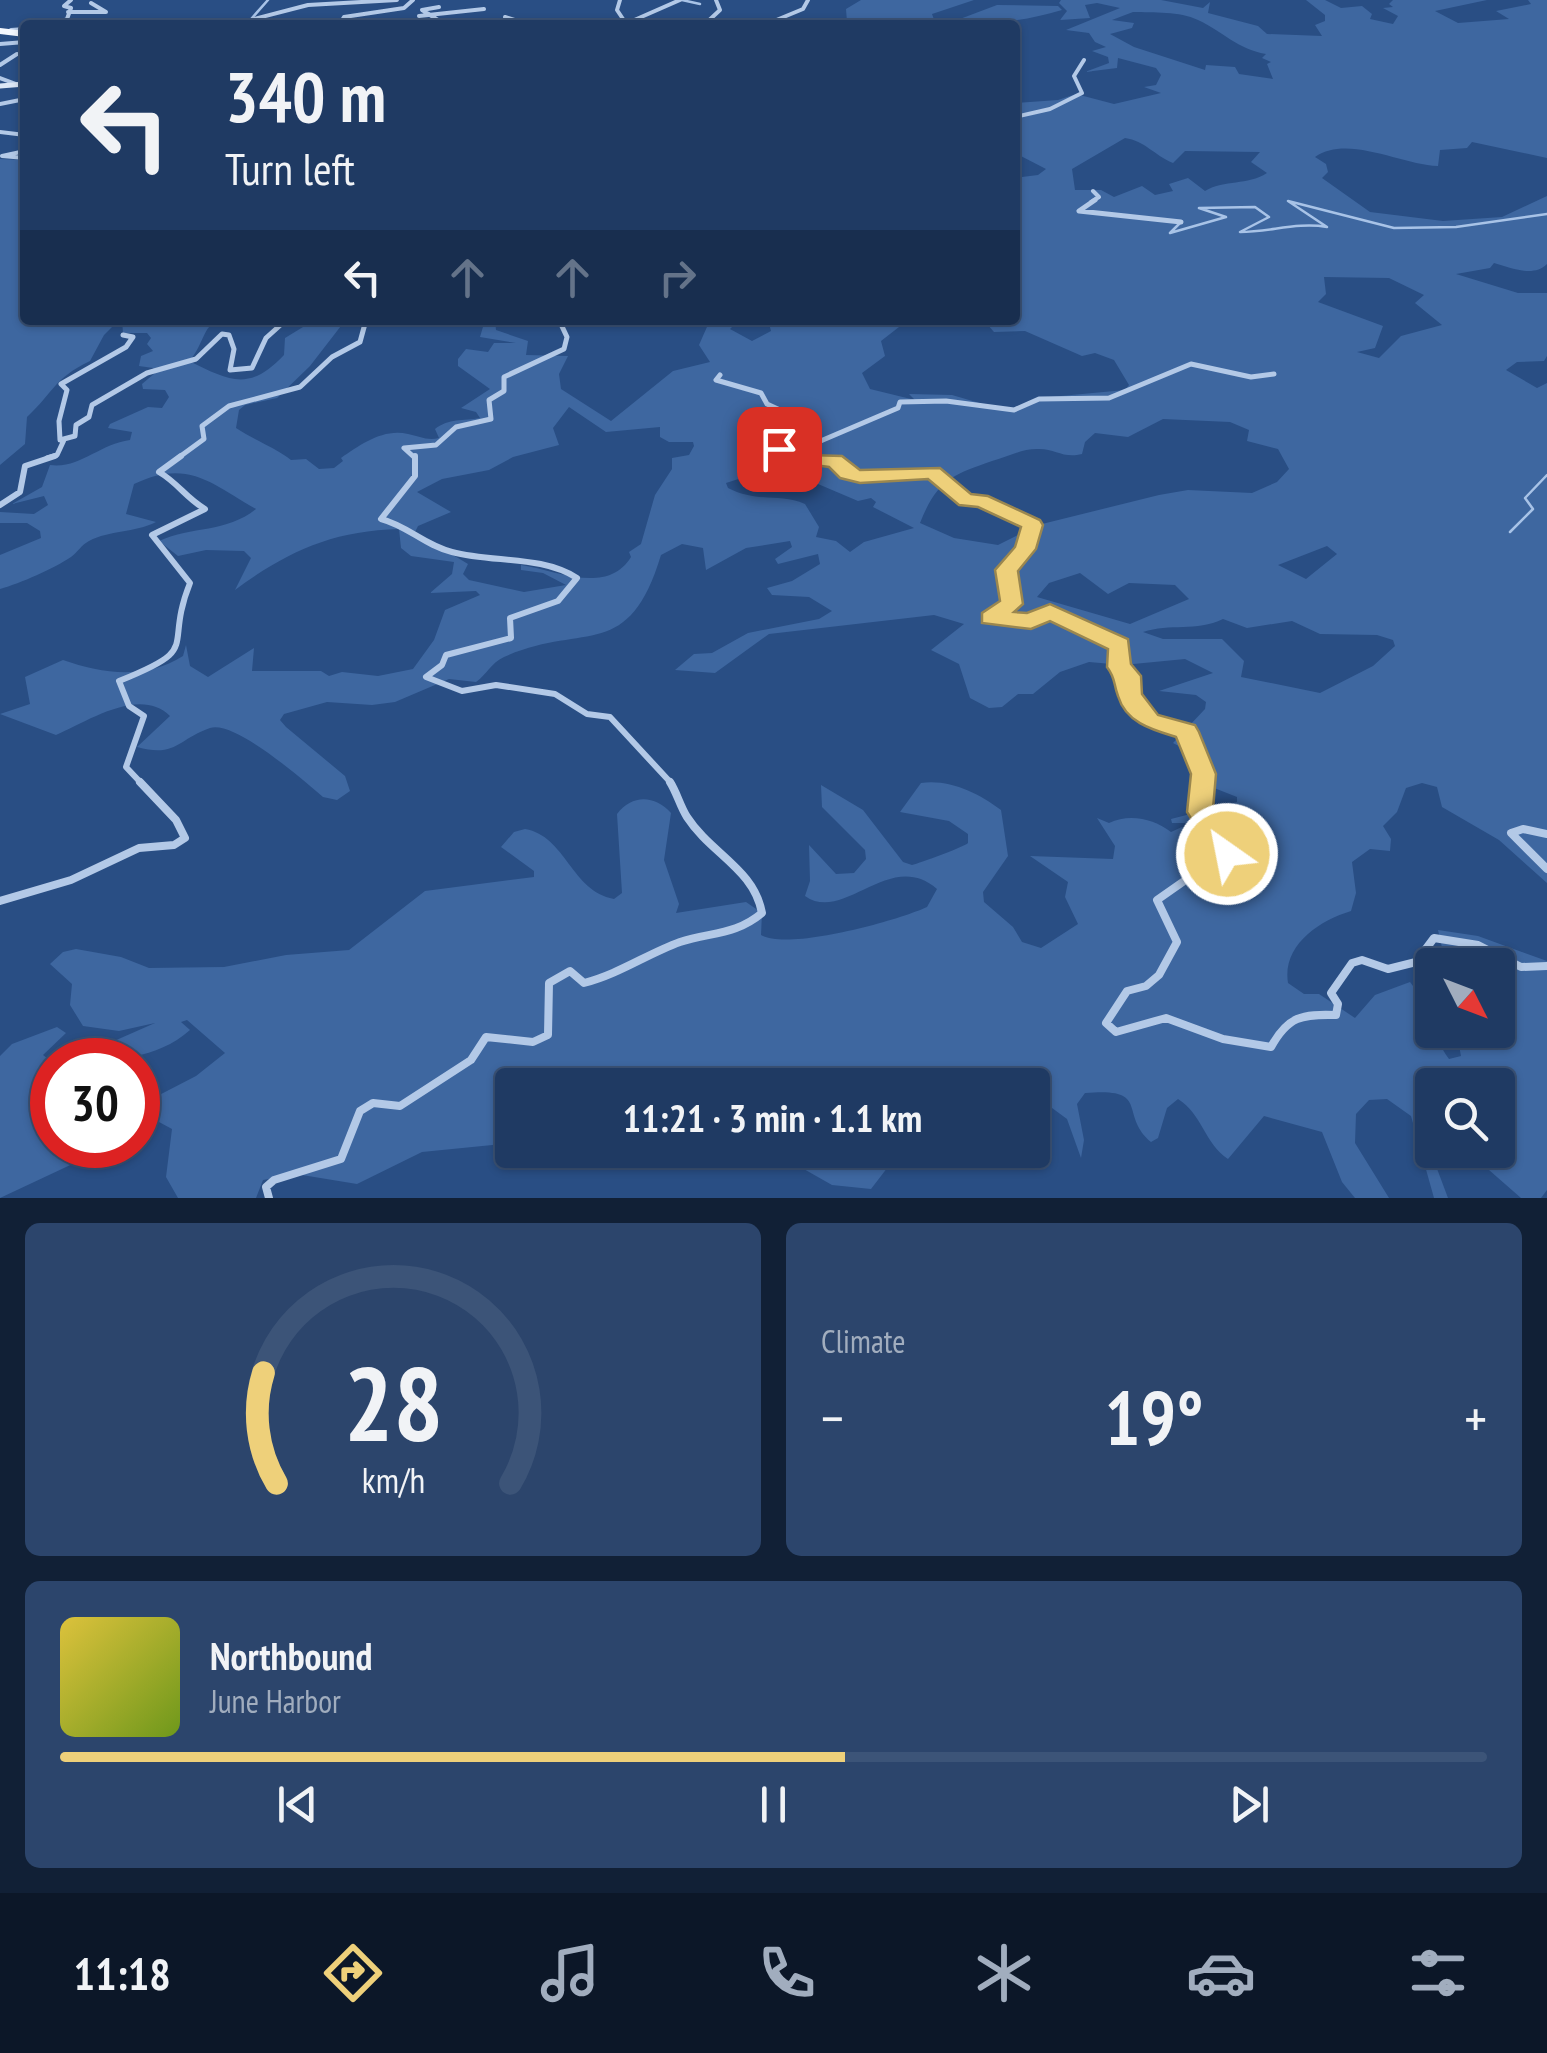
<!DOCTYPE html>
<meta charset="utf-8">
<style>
body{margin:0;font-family:"PT Sans Narrow",sans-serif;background:#2c456c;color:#f1f3f6;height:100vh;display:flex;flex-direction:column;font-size:38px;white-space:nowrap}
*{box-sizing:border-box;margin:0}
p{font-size:32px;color:#a1adbe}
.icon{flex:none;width:55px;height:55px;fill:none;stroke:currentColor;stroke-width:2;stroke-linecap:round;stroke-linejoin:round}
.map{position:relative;height:1198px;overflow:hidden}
.panel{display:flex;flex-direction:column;gap:25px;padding:25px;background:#112036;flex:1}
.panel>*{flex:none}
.top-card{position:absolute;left:20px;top:20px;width:1000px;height:305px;border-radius:10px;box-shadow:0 2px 8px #0004,0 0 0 2px #3c5478;background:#1f3a63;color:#f1f3f6;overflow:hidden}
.needle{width:65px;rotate:132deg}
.controls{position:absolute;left:1415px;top:948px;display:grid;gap:20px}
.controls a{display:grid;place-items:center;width:100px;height:100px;border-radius:10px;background:#1f3a63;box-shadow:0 2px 8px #0004,0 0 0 2px #3c5478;font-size:50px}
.speed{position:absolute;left:30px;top:1038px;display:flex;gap:20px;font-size:50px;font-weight:700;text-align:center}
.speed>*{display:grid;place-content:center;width:130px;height:130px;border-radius:50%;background:#1f3a63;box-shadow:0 2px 8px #0004,0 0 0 2px #3c5478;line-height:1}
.speed .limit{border:15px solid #d22;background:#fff;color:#111}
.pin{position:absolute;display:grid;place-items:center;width:85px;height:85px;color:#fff;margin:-42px;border-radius:20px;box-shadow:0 5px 15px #0006}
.me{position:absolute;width:110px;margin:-55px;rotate:327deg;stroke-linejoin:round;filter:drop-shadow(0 0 8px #0008)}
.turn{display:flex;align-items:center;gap:35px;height:210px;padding:0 40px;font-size:45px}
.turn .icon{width:130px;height:130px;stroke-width:2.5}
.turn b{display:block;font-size:70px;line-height:85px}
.lanes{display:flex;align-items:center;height:95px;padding:0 40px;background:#0003;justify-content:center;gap:50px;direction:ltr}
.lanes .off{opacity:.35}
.big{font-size:75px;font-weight:700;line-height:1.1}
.panel .card{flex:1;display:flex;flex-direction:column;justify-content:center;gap:15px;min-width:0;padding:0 35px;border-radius:15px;background:#2c456c}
.panel .dial{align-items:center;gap:0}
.dial svg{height:260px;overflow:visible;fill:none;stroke:#3c5478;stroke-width:7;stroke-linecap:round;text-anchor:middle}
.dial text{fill:#f1f3f6;stroke:none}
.song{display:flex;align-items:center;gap:30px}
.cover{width:120px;height:120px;border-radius:15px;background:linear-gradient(135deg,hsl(50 70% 55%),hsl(80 70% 35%))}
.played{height:10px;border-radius:5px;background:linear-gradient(90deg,#eed07a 55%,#3c5478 55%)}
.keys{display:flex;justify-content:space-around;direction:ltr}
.heat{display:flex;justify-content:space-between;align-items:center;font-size:55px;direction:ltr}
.panel .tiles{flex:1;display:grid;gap:25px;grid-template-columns:1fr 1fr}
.card:last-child{grid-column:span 2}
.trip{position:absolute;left:495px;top:1068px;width:555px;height:100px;border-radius:10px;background:#1f3a63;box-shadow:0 2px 8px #0004,0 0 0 2px #3c5478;font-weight:700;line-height:100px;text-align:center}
.tab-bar{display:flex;height:160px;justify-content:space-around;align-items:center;background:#0c1728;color:#a1adbe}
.tab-bar .icon{width:70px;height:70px}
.tab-bar .active{color:#eed07a}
.tab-bar b{font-size:45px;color:#f1f3f6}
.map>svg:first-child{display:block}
</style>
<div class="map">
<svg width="1547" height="1198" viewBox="0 0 1547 1198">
<rect width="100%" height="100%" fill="#294e84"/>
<path fill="#3e67a0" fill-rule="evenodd" d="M861,0H974L932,14L936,25L847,22L846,9Z
M1061,0H1161L1203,8L1210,2L1208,13L1258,26L1267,34L1322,36L1315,25L1325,21V15L1306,0H1325L1341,8L1362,6L1372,14L1370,19L1393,24L1398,16L1383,8L1393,7L1389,4L1393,0H1487L1435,11L1458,23L1509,19L1496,11L1531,4L1528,0H1547V158L1472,142L1467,148L1440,150L1438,166C1401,165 1348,134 1315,157L1326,164L1328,172L1322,178L1370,212L1443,221L1502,217L1547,196V264C1534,277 1514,269 1494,263L1490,268L1456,274L1518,293H1547V356L1544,361L1517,362L1506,370L1537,388L1547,383V883L1499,840L1442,807L1437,787L1422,783L1406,788L1397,812L1383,826L1391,839L1390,851L1370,849L1352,862L1356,893L1351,911C1318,921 1282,946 1288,983L1304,994H1319L1355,1018L1375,995L1410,982C1429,1005 1431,1035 1449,1059L1461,1056L1456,1030H1498V965H1446L1438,930L1478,936L1547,961V1190L1541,1198H1521L1481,1163L1454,1150H1498V1085H1432V1150H1439L1436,1166L1448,1198H1434L1411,1116L1387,1099L1369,1100L1356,1114L1355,1143L1389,1198H1355L1342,1182L1322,1132L1264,1116L1228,1159C1205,1144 1202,1114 1178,1099L1167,1108L1158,1138L1151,1142C1118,1114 1152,1087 1085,1093L1077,1104L1084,1140L1081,1158L1067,1119L1033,1094L1032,1085H512V1143L422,1152L357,1184L296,1174L263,1180L256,1198H178L166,1177L172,1129L159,1122L138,1130V1106L196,1076L225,1053L187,1020L181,1022L190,1030C156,1060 114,1060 71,1060L155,1023L119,1031L83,1026L70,1005L72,984L50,964L63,952L76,949L121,957L149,968L224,967L286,955L349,950L425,891L534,877V871L501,847L514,832L525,829C566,836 571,891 614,899L622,893L617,814C632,794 655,795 671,813L664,860L679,904L676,913L746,902L762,913L761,935C787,951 897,921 927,907L937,889C890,848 844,924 805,896L810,881L809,845L836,874L854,873L866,859L865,850L822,807L821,785L863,810L903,862L912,865C920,863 964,847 968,843V834L949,821L900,812L921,783C950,779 978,793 1001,810L1008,856L983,892L984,902L1013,927L1022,942L1041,948L1078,924L1065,897L1068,882L1030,856L1113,859L1115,846L1097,818L1109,823C1130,813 1154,819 1171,832L1182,827L1195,838L1199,829L1190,823H1172L1171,819L1237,802V797L1204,784L1194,754L1173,743L1205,709L1206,702L1196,695L1159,691L1213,673L1185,659L1123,665L1089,662L1060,672L1033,694H1018L1002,707L989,708L970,698L959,664L931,650L964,624L934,615L769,634L715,673L675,670L694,654L712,653L748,633L819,619L832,611L809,597L772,595L767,588L792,581L820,564L818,554L778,564L775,559L792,547L790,541L746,548L706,570L703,548L682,544L661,555C628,664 584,621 504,657C491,663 487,674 476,682L449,679L395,702L372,705L327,702L284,714L280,720L286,727L345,776L350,791L337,800L323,797C303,780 235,720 210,728C178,739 176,758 137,747L170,716C140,686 88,721 56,735L0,714L30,704L25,677L63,660C103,674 145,680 183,656L186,645L190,666L208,677L254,648L252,671H321L329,676L342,672L378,676L413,669L434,640L445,610L480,595L476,591L430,593L452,574L454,562L411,556L401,548L399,529C332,531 288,551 235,590L251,558L244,551L206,550L178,556L159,541C192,526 226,533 256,509C212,484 188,458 134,484L126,514L156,522C134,533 110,530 89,541C81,545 78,552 71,557C53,569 21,583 0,589V555L41,538L40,531L27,523H0V512L34,514L48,505L44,496L12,504L42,487L50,465C80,469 99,444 130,440L132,432L108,428L110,424L148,407L162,408L169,397L165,390L143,389L142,384L155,373L153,368L139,366L141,356L153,351L147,344L151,338L147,333H123L122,320H216C202,330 202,348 189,361C230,381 249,392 284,355L285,338L303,327L344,322L310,366L277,398L245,405L239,410L236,428C254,440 276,448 291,460L306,459L319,469L334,468L343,461L341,458C360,445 383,428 408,434C419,436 427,441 439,438L435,429C449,418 463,421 480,418L476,412L461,408L490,389L458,366V359L466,349L488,352L494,343H516L480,337L485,320H495L496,330L528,341L526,355L568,356L559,374L561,389L611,421L673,371L710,362L699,345L710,320H739L730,329L752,341L771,331L768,320H908L881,341L885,356L862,373L870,389L915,400L909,394L952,395L1007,411L1050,397L1125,390L1129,385L1114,360L1095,353L1082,356L1025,331L994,332L987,324L923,326L927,320H1015V178L1038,175L1046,169L1015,153V103L1058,100L1076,94L1114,104L1161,93L1144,87L1156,85L1161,75L1156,68L1118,58L1117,68L1085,72L1109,63L1108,57L1092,51L1106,47L1095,42L1089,33L1066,30L1120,8L1097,3L1085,5L1090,18L1060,20L1067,11L1059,3ZM1133,12C1154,13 1179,11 1198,20C1224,32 1237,49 1266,54L1262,58L1271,62L1267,64L1273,79L1239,74L1235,67L1206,65L1205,70L1134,47L1110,34L1132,28L1134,23L1112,20ZM1125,138C1145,141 1154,155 1173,163L1185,151L1260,152L1251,162L1267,173C1247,186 1225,179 1205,191L1188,178L1169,184L1173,191L1155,195L1142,186L1114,197L1101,190H1075L1072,169ZM1324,277L1389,278L1424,295L1415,303L1442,325L1401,336L1379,358L1357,352L1375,348L1383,326L1318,302L1326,294ZM569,407L606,432L660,427V437L669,442H693L694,446L689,455L672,458V469L655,495L641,544L629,552L631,557C607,596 556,570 521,565V570L543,573L566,585L524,592L469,580L463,574L468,564L415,532L418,526L451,512L417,492L442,479L489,470L513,457L559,445L553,428ZM1163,419L1230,422L1249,430L1247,441L1278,449L1289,469L1277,482L1252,493L1188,490L1159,495L1038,525L998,545L954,538L920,523C937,480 952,475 992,461C1007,457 1021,449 1037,449C1055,448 1063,459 1082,454L1085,442L1095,433L1128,437ZM754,474L818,484L858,501L871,498L876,502L873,507L914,528L864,542L850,552L836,541L816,537L819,527L805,504C779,493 757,503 728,488L726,483ZM1327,546L1337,554L1306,579L1278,565ZM1080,573L1108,594L1129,583L1175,585L1189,599L1130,624L1037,597L1049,583ZM1223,619L1247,628L1292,621L1320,634L1377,635L1393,640L1395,646L1373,666L1320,693L1241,677L1244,661L1222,639H1163L1143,632C1170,623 1196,632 1223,619Z
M997,5L1058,6L1062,10C1022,22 986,25 944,25Z
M0,159L25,160V320H119L104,335L90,361C53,379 55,391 27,417L25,444L0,465Z
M57,1027L66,1033L43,1055L52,1062V1145H113L0,1198V1056L12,1044Z
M752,1150H901L871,1189L832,1185L802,1168H760Z"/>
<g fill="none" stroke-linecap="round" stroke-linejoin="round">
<path stroke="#a8c3e7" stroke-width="2.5" d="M682,0L700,4
M260,25L252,18L268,0
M1180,223L1170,233L1226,217L1199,208L1255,207L1269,217L1240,232C1270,232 1297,222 1327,227L1288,201L1394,228L1456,227L1547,214
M1510,532L1533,509L1525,498L1547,475"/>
<path stroke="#b3c9e7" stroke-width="4" d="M620,0L617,10L625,22
M439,7L422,10L438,20L459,23
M68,12H106L91,3
M419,16L484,9
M505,17L530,25
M51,25L67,19L71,8L64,6L71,0
M231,25L308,5L397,0
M339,25L344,17L404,8L413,0
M361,25H430
M450,25H492
M581,25L625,23
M623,25L680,0
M695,25L705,24L720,10L716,0
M777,25L774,21L803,9L808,0
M11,30L25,29
M0,44L25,42
M0,65L17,54
M0,78L16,84
M0,104L25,99
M1015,117L1050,109L1082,93L1074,76L1084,60
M0,132L25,135
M25,151L2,156L25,158
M1091,202L1099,197L1093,191"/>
<path stroke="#b3c9e7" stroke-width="5" d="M1095,200L1079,211L1181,222
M123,335L133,337L126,347L61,384L67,390L59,421L60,440L75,436L76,425L89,417L92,405L147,373L196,359L222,334L229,335L234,349L230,370L252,368L266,338L286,320
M720,375L716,380L761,393L767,404L795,417L775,444L786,453L783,456L794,458
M790,454L898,408L900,402L946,401L1014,410L1039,399L1109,398L1191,364L1251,377L1274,374
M47,458L57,455L64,440
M178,458L204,439L202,426L229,406L300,387L332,357L360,342L366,320
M415,458L404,448L436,445L456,427L491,419L489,400L504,391V377L564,349L567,337L559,320"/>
<path stroke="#b3c9e7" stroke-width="6" d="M415,456V476L381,519C408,526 424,545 452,552C493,563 541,555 577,578L558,601L510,618L511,638L446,655L442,665L426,677L462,691L496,685L555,694L587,714L610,717L672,784
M783,456L818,463L835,460C859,486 900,474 933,472L966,501L981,500L1033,525L1026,549L1006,570L1012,582V603L990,618L1031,621L1049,611L1120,645L1119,667L1129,676V696L1143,707L1145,716L1187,731L1204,774L1203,784
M0,505L20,492L25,466L55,456
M142,784L126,767L144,716L129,706L119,681C204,647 163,650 190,583L152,535L205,509C186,498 178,483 159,472L181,456"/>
<path stroke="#b3c9e7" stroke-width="8" d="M1203,782L1200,812L1220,842L1224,878L1187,879L1157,900L1177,942L1159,975L1146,986L1127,991L1106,1023L1116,1032L1166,1018L1223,1039L1271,1047C1288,1016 1302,1014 1336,1015L1338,1004L1331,993L1352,963L1362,960L1388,969L1416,962L1434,938L1478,945L1521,967L1547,966
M1547,834L1523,829L1511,833L1547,869
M0,901L71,880L139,848L174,845L185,838L176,820L140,782
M269,1198L266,1187L274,1180L341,1159L360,1111L373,1103L400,1106L471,1060L486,1037L533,1042L548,1035L549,983L570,971L584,983C619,974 647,954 680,942C711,932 736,935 762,913C754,869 711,854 687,817C680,806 677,793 670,782"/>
<path stroke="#dce7f6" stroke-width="5" d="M0,86L25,84"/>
<path stroke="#f4f8fe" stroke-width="6" d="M0,31L25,34"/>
</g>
<path fill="#eed07a" stroke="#9b874f" stroke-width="2.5" d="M779,443L809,455L842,456L860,470L940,468L971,494L988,496L1040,520L1043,525L1036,549L1018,571L1023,604L1014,612L1027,613L1050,604L1128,639L1131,664L1141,676L1142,694L1158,715L1195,725L1199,732L1216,774L1213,809L1241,854L1237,862H1218L1187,812L1191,774L1176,737C1153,730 1126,723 1118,696C1113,683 1116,679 1107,667L1108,649L1050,621L1031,629L982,623V613L1000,601L995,570L1015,547L1021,527L978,507L959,505L928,479L860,483L840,478L829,467L776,460L769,449Z"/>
</svg>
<div class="controls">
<a><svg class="needle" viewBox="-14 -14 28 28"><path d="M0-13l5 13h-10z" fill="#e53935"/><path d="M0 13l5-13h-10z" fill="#a1adbe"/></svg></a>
<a><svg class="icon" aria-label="search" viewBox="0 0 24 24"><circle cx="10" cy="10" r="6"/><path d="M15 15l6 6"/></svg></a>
</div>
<div class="speed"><div class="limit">30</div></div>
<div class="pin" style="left:779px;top:449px;background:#d93025"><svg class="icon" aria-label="arrive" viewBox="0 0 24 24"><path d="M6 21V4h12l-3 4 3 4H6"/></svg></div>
<svg class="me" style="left:1227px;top:854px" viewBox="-20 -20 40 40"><circle r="17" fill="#eed07a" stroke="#fff" stroke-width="3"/><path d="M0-11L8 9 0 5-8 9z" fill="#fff"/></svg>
<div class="trip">11:21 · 3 min · 1.1 km</div>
<div class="top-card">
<div class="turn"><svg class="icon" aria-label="left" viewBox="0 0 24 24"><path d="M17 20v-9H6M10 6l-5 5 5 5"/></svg><div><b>340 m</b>Turn left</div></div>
<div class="lanes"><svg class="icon" aria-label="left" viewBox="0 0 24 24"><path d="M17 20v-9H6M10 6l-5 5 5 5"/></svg><svg class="icon off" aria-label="ahead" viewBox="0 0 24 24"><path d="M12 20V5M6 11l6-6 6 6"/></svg><svg class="icon off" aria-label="ahead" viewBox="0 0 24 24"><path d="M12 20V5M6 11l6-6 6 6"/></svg><svg class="icon off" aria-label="right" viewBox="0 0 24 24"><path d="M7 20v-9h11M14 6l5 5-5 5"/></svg></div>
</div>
</div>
<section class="panel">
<div class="tiles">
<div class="card dial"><svg viewBox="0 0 100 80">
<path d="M14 69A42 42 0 1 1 86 69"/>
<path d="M14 69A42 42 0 0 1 10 35" stroke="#eed07a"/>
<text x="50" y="56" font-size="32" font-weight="700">28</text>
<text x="50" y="72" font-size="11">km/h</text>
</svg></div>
<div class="card"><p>Climate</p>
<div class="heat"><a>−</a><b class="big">19°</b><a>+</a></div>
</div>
<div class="card">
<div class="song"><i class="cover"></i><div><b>Northbound</b><p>June Harbor</p></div></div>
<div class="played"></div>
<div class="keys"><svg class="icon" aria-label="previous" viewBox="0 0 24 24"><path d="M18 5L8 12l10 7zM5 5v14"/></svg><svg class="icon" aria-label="pause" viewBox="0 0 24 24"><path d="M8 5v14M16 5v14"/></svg><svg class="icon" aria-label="next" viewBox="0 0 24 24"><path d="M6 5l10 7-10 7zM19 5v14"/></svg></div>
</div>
</div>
</section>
<nav class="tab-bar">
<b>11:18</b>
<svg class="icon active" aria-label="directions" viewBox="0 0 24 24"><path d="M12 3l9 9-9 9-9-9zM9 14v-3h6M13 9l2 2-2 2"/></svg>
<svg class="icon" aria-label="music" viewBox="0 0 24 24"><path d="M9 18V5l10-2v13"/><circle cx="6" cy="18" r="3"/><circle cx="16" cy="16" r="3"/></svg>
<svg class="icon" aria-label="phone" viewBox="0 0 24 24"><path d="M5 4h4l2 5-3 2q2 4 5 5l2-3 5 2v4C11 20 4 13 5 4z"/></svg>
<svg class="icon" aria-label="climate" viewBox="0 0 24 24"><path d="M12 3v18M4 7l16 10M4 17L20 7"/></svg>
<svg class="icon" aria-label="car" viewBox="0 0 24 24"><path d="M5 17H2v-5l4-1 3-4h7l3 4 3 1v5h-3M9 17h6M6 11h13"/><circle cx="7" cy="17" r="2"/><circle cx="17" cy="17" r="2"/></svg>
<svg class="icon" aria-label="filters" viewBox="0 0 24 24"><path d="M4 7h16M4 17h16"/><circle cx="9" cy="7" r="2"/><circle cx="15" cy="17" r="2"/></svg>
</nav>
